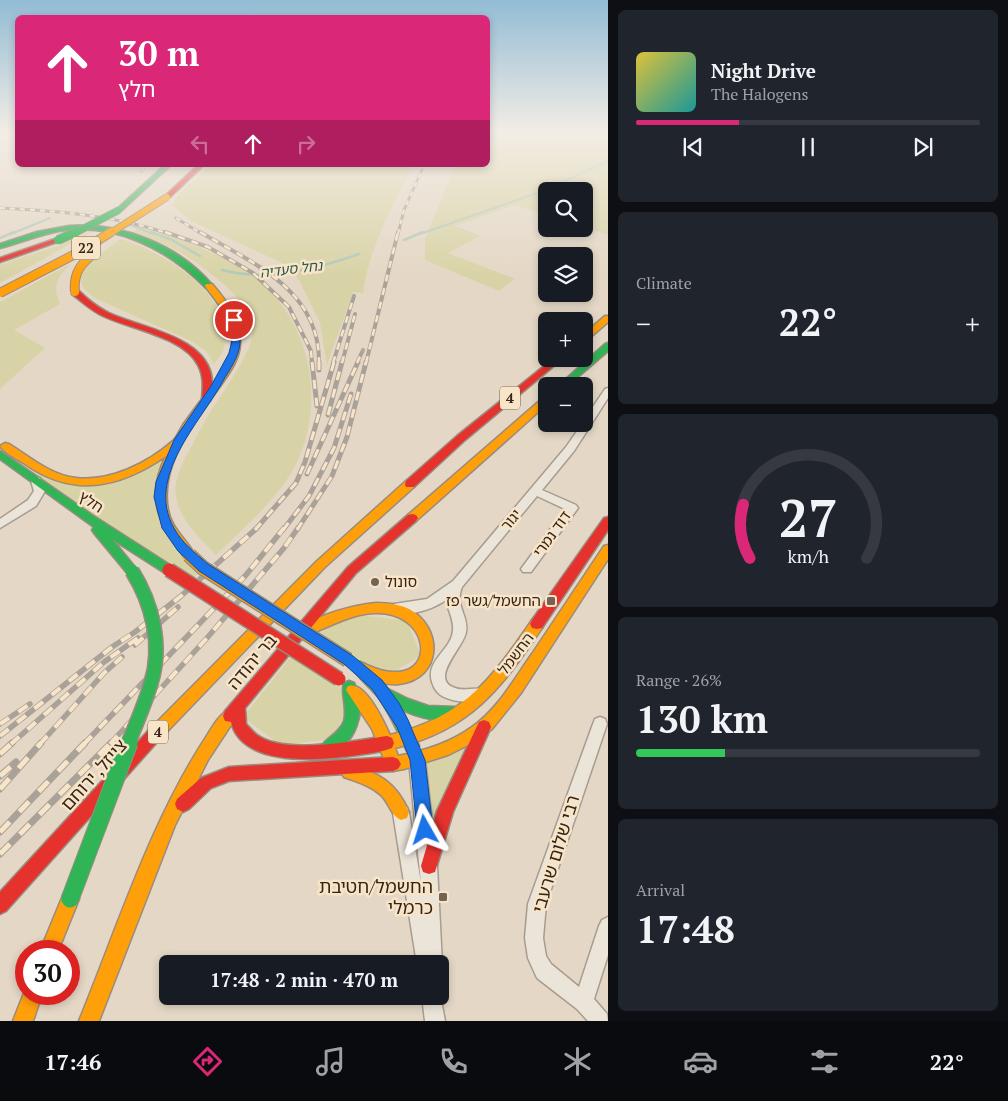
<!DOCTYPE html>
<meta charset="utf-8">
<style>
body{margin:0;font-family:"PT Serif","Noto Sans Hebrew",serif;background:#20242c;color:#f1f3f6;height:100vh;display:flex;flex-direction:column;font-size:19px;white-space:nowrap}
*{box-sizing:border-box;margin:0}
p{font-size:16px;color:#9ea1a6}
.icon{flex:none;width:28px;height:28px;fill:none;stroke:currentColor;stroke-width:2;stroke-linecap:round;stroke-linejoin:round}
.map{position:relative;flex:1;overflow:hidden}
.side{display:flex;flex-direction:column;gap:10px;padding:10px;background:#0d0f14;width:400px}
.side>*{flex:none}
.hud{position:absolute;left:15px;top:15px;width:475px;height:152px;border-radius:8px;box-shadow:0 2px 8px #0003;background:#db2777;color:#fff;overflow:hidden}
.tools{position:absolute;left:538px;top:182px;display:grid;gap:10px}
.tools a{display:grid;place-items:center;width:55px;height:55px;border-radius:8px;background:#171b24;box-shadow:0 2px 8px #0003;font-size:25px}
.speed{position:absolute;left:15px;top:940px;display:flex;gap:10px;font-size:25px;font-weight:700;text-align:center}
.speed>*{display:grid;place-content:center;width:65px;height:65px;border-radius:50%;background:#171b24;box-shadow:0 2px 8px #0003;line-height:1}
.speed .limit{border:8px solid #d22;background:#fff;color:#111}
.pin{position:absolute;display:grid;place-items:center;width:42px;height:42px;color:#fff;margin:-21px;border:2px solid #fff;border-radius:50%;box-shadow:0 1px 5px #0007}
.me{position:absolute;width:55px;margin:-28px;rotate:354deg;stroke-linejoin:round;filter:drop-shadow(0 0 4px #0008)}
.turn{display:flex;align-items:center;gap:18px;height:105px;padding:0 20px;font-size:22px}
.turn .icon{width:65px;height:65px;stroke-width:2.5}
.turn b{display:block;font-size:35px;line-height:42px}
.lanes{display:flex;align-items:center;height:48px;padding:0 20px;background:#0003;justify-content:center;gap:25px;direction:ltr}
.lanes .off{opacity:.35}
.big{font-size:38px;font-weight:600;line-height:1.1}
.side .widget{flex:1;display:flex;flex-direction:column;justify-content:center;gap:8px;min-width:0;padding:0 18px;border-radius:8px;background:#20242c}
.side .dial{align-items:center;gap:0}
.dial svg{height:130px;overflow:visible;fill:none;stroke:#363941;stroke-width:7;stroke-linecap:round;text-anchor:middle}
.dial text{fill:#f1f3f6;stroke:none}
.song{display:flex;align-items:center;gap:15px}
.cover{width:60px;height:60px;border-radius:8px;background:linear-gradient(135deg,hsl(50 70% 55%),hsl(180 70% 35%))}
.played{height:5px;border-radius:2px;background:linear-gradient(90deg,#db2777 30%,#363941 30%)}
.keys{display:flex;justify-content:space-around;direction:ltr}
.heat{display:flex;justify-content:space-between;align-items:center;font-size:28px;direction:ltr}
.charge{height:8px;border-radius:4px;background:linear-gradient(90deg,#34c759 26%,#363941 0)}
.trip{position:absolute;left:159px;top:955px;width:290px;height:50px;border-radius:8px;background:#171b24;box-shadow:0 2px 8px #0003;font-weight:600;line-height:50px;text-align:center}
.dock{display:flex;height:80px;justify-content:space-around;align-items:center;background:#090b0e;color:#9ea1a6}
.dock .icon{width:35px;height:35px}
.dock .on{color:#db2777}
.dock b{font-size:22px;color:#f1f3f6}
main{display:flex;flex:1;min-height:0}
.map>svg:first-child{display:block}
</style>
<main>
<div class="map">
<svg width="608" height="1021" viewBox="0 0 608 1021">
<rect width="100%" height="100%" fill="#e4d7c5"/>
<path fill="#d8d3a6" d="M488,133H608V235L584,227V191H546V215L515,205L455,226L480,236L448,253L515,279L499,291L425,260V239L455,165H488Z
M211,165H413C393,206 369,246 363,293L353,292L327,365L320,323L300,282L289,266L191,221L172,205L180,193Z
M139,227C177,238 214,250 247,272C310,313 329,402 294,468C275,502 243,528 216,555C200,539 180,520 176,497C173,483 181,465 188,453C193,443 198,433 204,423C215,402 253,354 252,333C251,313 236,294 221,282C195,259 166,242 133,232Z
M95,230L0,283V265L57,246Z
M120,239C162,251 236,295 224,348C223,354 217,359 214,364L206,351L193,342L97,299C91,295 83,290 81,282C79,268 110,248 120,239Z
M70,264C57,278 52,286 60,304L14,330L45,348L0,389V302Z
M165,456L155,488L201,572L192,578L26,470L84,484Z
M352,614L407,621L421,656L395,671L364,664L320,633Z
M293,654L339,684L347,706L334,739L280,745L243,717Z
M469,741L430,841L422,764Z"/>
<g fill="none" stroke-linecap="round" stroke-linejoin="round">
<path stroke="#b3c8b8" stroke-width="2" d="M130,225L154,234
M11,234L50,218
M420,234L540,192L608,161"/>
<path stroke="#b3c8b8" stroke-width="2.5" d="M151,232L172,240L200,256
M0,238L14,232
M404,240L423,232
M222,270C267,282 316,269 359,254"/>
<g stroke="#a89c90" stroke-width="3">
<path id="street" d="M608,388V398L574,451L542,490L576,505L578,508L531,572H523L521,569L565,509L537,496L462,587C454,606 469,615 466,632C464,647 428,679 455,688C465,692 476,686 486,690L488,694L486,698C472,703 457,703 444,697C438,694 434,689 432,682C425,660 452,650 453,630C454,620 448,610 446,600C433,609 410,617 394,612L393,608L394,604L427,599L453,581L566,447L582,424H584V420L605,389Z
M36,477L40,478L45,491L36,506L0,528V519L28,500L34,491L31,481Z
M600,717L605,719L607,724L546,904L543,938L546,956L551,964L579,987L599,926L602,920L608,917V955L594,999L607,1014L608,1021H588L577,1009L537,978L528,958L525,938L528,904L593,724L595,719Z
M417,753L422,755L425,760L437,866L442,964L440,969V964H417L393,813L395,807L401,805L407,807L409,813L421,883L409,760L412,755Z
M440,995L445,1021H425L422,996Z"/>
</g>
<g stroke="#988c80" stroke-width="3">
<path id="fast" d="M165,165H171L121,211H117V209Z
M69,226C121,222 179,245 213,286L206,288C168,249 115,222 59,231C38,235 20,243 0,248V244L37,232Z
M608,343V351L567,386H558L605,344Z
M0,451L92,515L173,567L175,570L173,573H165L112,539L138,571L136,574H128L94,533L92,530L94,527L0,459Z
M360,662L365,664L388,689L408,699L428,706L455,707L460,708L462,713L460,718C441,724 420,718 402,710L419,746L417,751L412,753L407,751C398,733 391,715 379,698C371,688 359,679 353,668L355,664Z
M349,681L354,683C368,711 356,745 326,757L321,755L319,750C324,738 339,735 344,721C348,708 340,691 344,683Z"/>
</g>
<g stroke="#988c80" stroke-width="3">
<path id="slow" d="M206,284H212C227,301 242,322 240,345C239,361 227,376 218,389C194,424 159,464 168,510C171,528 186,539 195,555L193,558H185C159,525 145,497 166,456C119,488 74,498 25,464C17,459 5,453 0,446L5,443L9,444C30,457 50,475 76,478C110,482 148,463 173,441C177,437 180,430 183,425C191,414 198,404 206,394C216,379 231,362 232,343C233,320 218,303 205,286Z
M605,316H608V322L587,340L584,341V334Z
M546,397V405L416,521H408L406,518L408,515L543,398Z
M410,480L415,484L414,487L325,567L158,741L153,743L148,741L146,736L148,731L317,561L406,481Z
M608,545V559L521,693L492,729L472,743L448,755L404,769L393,771L388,769L372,729L346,690L348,686C365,680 384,722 390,735C464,717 491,680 532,620L537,619L542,620L544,624L542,628C501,689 470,730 395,748L398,756C424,751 450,743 472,727C498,709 514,679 532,654C556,618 580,582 604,546Z
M376,603C387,603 399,604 409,609C444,628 442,679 399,684C384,686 368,678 355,672L353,668L355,664L360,662C372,667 384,673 397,672C435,671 428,613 377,613C350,613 329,628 304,636L299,635L297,631L299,627C324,614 348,606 376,603Z
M230,710L235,711L237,716L208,760L175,825L99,1021H79C118,926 151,820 208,734C213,726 220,713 230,710Z
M349,765C379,773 396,782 409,812L407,818L401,820C391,816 389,802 381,795C370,785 357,782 344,777L341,772L344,767Z
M70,890L76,893L79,899L58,951H40L64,893Z
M26,988V994H42L33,1021H13Z"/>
</g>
<g stroke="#988c80" stroke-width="3">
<path id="jam" d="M198,165H204L169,198H165V196Z
M58,238L62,240L60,241L0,262V258Z
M72,290H78C87,299 97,307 109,313C141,328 211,337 212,382C212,388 213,395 210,401L207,402L202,399C203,387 204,376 198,365C184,337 130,329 103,316C92,311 82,302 72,294Z
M553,359H562L465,440L414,487H406L405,484L406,481L457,436Z
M412,514L416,515L418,518L416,521L356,573L245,708L246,724C250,728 253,732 257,735C284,755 355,741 387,736L392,738L394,743L392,748C382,752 370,753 358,755C323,760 243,769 231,722L225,721L223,716L225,711L348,567L408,515Z
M608,517V530L542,628L537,629L532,628L530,624L532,620L604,518Z
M484,720L489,722L491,727L453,812L435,872L429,874L423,872L421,866L437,811L479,722Z
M153,729L158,731L160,736L158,741L6,911L0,914V892L148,731Z
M393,757L398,759L401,764L398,769L393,771L229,781L211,788L189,809L183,812L177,809L175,804L177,799L201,778L229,767Z"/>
</g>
<use href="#street" fill="#ebe4d9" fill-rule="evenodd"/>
<use href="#fast" fill="#30b455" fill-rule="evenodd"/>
<use href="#slow" fill="#ff9f0a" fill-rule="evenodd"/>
<use href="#jam" fill="#e5322d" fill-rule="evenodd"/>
<g stroke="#aaa299" stroke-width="3">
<path id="rail-far4" d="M142,171L145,165
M0,208C56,211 115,215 169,234
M176,218L202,234
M398,234L404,210L424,165"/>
</g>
<g stroke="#aaa299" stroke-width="4">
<path id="rail-far3" d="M165,232L208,247L253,273L289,307L311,351L312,363
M200,232C254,264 320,290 319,363
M333,363L354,296
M342,363L355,314
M357,363L363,350
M366,363L398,232"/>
</g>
<g stroke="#aaa299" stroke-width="5">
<path id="rail-far2" d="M312,362L317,406
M319,370V362
M328,415L342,362
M307,474L358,362
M255,530L296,483L305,462L334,362
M283,530L309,496L334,448L351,394
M297,530L332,476L347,437L366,362"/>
</g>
<g stroke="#aaa299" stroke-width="5.5">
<path id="rail-far1" d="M135,645L178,607
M0,724L30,704
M0,736L112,647L135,632L181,596L257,528
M11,744L104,662L138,638
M40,744L104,673L122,657
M84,744L246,575L284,528
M110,744L207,638L284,548L298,528"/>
</g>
<g stroke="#aaa299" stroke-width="7">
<path id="rail" d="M0,754L12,743
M0,776L16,762
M0,789L41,743
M0,832L85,743
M0,854L111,743"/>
</g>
<use href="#rail-far4" stroke="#f8e5c8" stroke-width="2" stroke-dasharray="5" stroke-linecap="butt"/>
<use href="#rail-far3" stroke="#f8e5c8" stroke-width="2.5" stroke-dasharray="7" stroke-linecap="butt"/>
<use href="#rail-far2" stroke="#f8e5c8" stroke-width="3" stroke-dasharray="9" stroke-linecap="butt"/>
<use href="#rail-far1" stroke="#f8e5c8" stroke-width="4" stroke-dasharray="11" stroke-linecap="butt"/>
<use href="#rail" stroke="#f8e5c8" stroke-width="5" stroke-dasharray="14" stroke-linecap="butt"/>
<g stroke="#988c80" stroke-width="8" stroke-linecap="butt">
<path id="fast-bridge-far3" d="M73,234L119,210"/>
</g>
<g stroke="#988c80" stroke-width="10" stroke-linecap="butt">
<path id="fast-bridge-far2" d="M58,240L76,232"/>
</g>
<g stroke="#988c80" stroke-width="16" stroke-linecap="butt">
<path id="fast-bridge-far1" d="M128,744C136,724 145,704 151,683C163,645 152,603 132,571"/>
</g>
<g stroke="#988c80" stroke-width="19" stroke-linecap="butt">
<path id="fast-bridge" d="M70,899L129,743"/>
</g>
<g stroke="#988c80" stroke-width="8" stroke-linecap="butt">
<path id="slow-bridge-far2" d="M109,234L167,197"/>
</g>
<g stroke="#988c80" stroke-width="10" stroke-linecap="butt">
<path id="slow-bridge-far1" d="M75,292C73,273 81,263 96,252
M0,293L83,250L111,232"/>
</g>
<g stroke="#988c80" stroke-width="16" stroke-linecap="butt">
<path id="slow-bridge" d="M189,555L203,568L348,660"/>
</g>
<g stroke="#988c80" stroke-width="16" stroke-linecap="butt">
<path id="jam-bridge" d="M169,570L339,679"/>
</g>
<use href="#fast-bridge-far3" stroke="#30b455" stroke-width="6"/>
<use href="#fast-bridge-far2" stroke="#30b455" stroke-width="8"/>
<use href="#fast-bridge-far1" stroke="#30b455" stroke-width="13"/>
<use href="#fast-bridge" stroke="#30b455" stroke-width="17"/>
<use href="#slow-bridge-far2" stroke="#ff9f0a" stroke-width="6"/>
<use href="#slow-bridge-far1" stroke="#ff9f0a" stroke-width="8"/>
<use href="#slow-bridge" stroke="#ff9f0a" stroke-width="13"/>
<use href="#jam-bridge" stroke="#e5322d" stroke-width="13"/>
</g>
<linearGradient id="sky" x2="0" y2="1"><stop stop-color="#93bcd5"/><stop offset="0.48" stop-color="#f3ede5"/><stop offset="1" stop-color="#f3ede5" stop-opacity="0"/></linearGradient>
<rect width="608" height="276" fill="url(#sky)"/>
<path fill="#1a73e8" stroke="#114b97" d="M234,318L238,320C239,328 241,336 240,343C239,357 230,369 223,381C200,423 145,477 174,528C182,543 195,553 208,564L353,656L382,680L399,703L408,720L425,760L433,830L431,836L425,838L419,836L417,830L410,760L397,727L372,689L344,664L199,571L178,551L162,528L154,497L156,482L174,440L211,386L229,353L232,341L229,320Z"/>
<g fill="#736355" stroke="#f8e5c8" stroke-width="2">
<circle cx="375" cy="582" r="5"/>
<rect x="546" y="596" width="10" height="10" rx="2.5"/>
<rect x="438" y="892" width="10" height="10" rx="2.5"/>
</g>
<g text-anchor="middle" stroke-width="5" stroke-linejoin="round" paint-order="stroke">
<g fill="#f8e5c8" stroke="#705e4e" stroke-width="1">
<rect x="72" y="236.5" width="28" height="23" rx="4"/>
<rect x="500" y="386.5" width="20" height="23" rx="4"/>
<rect x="148" y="720.5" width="20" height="23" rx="4"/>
</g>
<g font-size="14" font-weight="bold" fill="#362419">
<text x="86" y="253">22</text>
<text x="510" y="403">4</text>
<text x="158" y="737">4</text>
</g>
<g font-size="14" font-style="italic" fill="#26574f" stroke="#f8e5c8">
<text transform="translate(291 269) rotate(-7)" y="5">נחל סעדיה</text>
</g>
<g font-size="15" fill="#362419" stroke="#f8e5c8">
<text transform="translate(91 502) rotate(34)" y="5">חלץ</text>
<text transform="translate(511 520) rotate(-50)" y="5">יגור</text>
<text transform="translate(552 534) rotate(-54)" y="5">דוד נמרי</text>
<text transform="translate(516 654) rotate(-53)" y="5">החשמל</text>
</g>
<g font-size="15" fill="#362419" stroke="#f8e5c8" text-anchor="start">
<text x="385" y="587">סונול</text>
<text x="541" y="606" text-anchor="end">החשמל/גשר פז</text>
</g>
<g font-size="18" fill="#362419" stroke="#f8e5c8">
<text transform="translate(252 662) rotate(-50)" y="6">בר יהודה</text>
<text transform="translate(94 775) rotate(-48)" y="6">צייזל, ירוחם</text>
<text transform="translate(556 854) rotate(-73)" y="6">רבי שלום שרעבי</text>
</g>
<g font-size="18" fill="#362419" stroke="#f8e5c8" text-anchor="end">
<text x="433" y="893">החשמל/חטיבת<tspan x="433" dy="21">כרמלי</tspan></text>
</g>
</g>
</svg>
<div class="tools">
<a><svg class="icon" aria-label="search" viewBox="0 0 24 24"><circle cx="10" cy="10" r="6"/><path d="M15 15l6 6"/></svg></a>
<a><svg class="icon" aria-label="layers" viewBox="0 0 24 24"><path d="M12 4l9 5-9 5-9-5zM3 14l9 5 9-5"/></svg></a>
<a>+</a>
<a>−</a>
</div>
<div class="speed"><div class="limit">30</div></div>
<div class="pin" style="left:234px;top:320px;background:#d93025"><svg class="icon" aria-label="arrive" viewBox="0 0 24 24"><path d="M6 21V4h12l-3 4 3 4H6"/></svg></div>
<svg class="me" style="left:425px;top:830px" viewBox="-20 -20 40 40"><path d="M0-17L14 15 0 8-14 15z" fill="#1a73e8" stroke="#fff" stroke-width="4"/></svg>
<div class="trip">17:48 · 2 min · 470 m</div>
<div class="hud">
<div class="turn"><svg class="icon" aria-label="ahead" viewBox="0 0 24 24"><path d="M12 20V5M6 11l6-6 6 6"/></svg><div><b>30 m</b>חלץ</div></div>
<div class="lanes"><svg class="icon off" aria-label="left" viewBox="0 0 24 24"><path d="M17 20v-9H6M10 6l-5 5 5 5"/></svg><svg class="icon" aria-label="ahead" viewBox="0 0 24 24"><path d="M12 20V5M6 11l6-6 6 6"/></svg><svg class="icon off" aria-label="right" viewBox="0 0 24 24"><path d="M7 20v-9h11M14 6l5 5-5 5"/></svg></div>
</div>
</div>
<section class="side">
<div class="widget">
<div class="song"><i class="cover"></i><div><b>Night Drive</b><p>The Halogens</p></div></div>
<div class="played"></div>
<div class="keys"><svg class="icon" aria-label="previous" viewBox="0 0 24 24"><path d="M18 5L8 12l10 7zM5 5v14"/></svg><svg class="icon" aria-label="pause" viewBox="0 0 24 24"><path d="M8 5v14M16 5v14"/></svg><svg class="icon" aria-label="next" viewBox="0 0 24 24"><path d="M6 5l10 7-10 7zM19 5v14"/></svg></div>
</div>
<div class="widget"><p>Climate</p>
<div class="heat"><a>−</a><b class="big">22°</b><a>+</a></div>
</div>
<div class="widget dial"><svg viewBox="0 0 100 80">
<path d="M14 69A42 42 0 1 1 86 69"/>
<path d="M14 69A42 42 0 0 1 10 36" stroke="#db2777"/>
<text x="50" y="56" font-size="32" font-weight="700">27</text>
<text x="50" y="72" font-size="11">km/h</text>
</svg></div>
<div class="widget"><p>Range · 26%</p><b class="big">130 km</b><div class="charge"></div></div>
<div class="widget"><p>Arrival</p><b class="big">17:48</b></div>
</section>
</main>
<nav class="dock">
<b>17:46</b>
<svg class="icon on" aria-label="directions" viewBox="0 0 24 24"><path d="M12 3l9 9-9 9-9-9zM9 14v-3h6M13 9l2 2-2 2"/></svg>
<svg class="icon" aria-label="music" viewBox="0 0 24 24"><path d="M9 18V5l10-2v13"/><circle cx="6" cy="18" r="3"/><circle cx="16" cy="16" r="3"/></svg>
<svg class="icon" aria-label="phone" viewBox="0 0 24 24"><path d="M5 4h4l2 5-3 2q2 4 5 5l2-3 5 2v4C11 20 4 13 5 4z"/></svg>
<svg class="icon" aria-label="climate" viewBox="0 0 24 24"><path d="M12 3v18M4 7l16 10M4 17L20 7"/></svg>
<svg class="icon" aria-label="car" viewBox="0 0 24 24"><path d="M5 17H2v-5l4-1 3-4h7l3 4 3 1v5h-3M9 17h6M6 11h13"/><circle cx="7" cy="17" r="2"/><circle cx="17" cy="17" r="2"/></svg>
<svg class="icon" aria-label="filters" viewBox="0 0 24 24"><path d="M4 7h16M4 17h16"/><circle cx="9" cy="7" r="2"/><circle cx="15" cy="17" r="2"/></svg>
<b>22°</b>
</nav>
